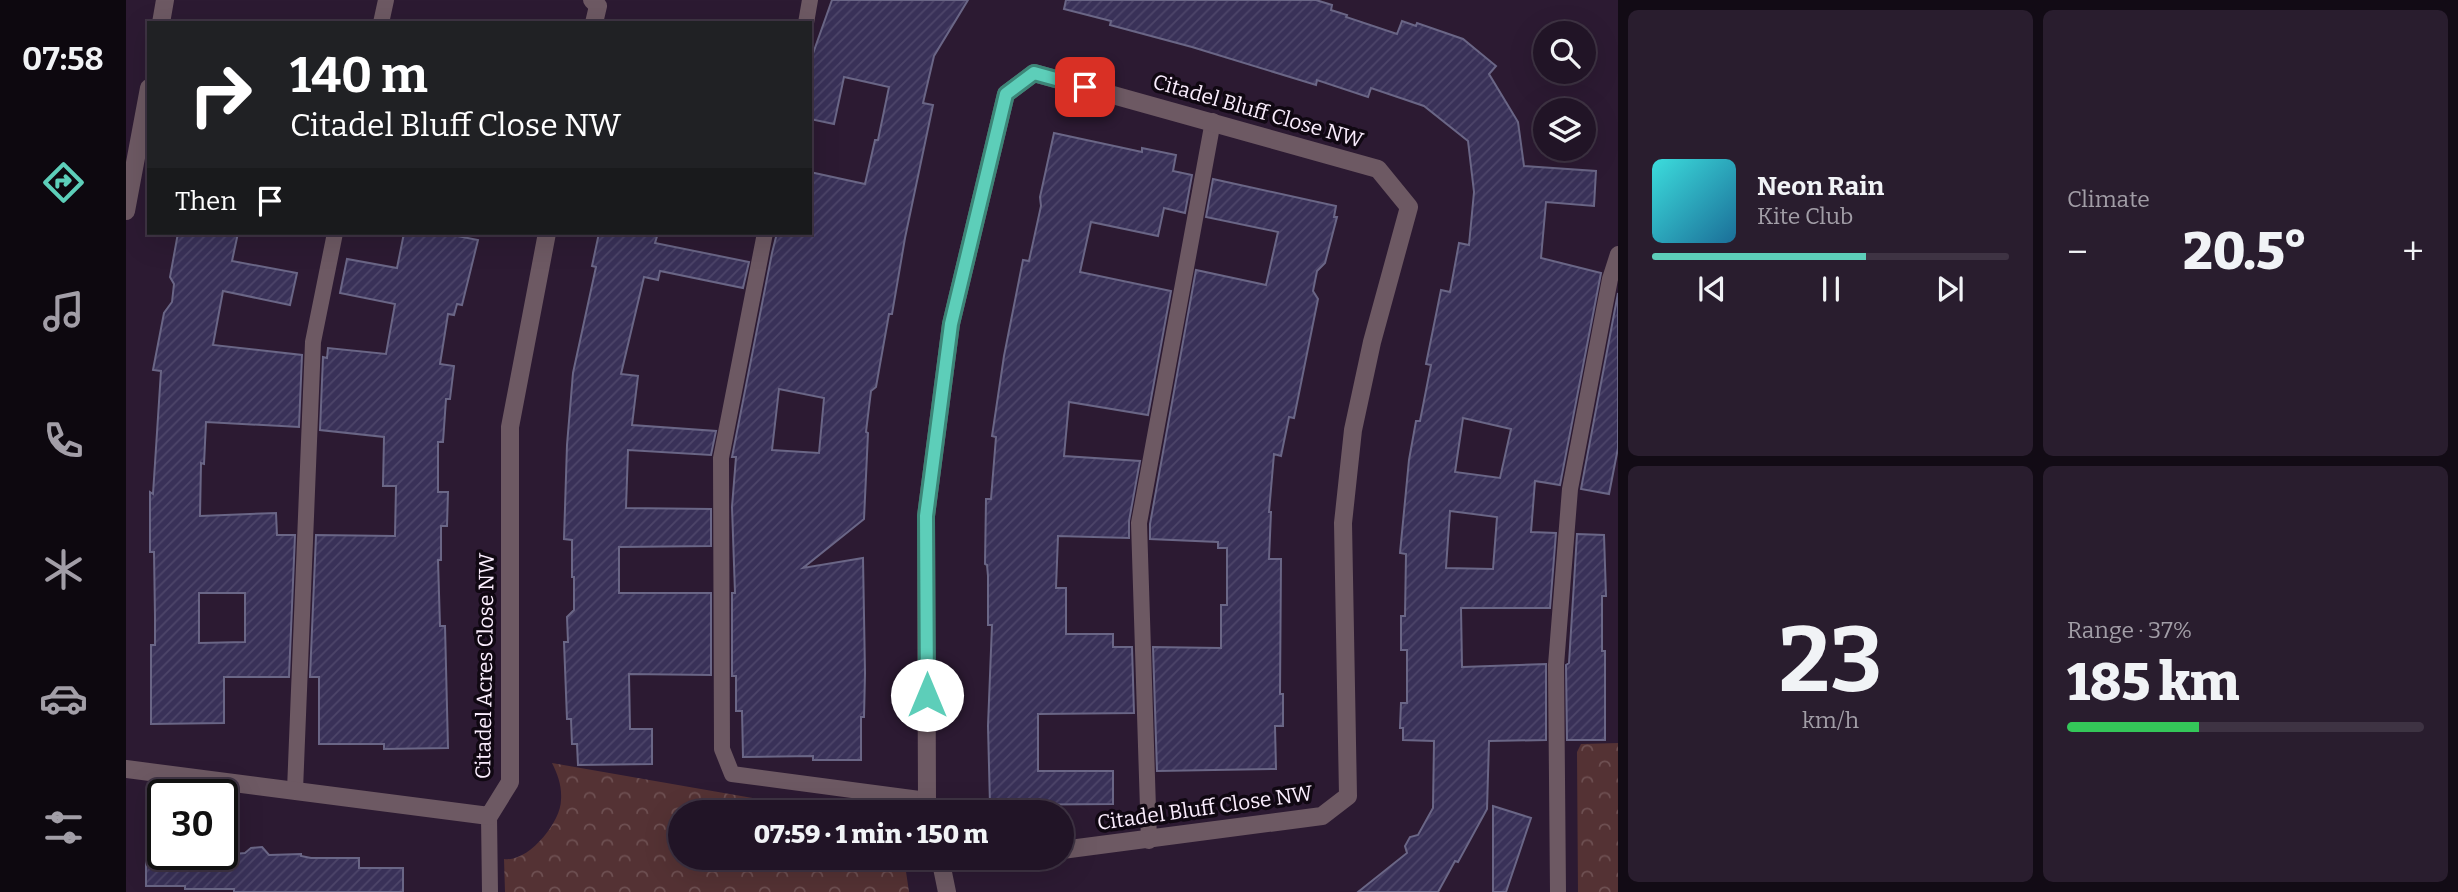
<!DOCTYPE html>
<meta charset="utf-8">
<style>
body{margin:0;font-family:Bitter,serif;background:#291d2e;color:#f1f3f6;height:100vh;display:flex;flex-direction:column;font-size:26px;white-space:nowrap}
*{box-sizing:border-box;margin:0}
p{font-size:23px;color:#a29ea7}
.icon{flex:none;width:38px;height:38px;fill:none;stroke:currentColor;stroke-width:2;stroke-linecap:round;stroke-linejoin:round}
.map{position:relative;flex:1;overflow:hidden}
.drawer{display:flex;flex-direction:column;gap:10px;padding:10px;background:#120b15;width:840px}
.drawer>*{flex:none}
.banner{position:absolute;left:21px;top:21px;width:665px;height:214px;border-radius:0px;box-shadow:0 7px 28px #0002,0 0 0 2px #3e3343;background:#202124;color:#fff;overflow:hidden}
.controls{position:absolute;left:1407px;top:21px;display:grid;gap:14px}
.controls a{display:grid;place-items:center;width:63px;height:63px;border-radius:50%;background:#211426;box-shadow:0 7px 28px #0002,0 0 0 2px #3e3343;font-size:35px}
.speed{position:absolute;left:21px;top:779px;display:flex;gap:14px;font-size:35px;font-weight:700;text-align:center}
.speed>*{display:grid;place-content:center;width:91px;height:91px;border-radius:50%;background:#211426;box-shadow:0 7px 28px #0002,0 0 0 2px #3e3343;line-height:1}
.speed .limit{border:4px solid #111;border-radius:10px;background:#fff;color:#111}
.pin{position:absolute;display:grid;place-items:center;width:60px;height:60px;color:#fff;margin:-30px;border-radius:14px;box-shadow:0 4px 10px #0006}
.me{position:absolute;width:77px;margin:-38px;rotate:0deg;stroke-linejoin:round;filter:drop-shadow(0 0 5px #0008)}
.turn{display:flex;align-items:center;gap:24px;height:147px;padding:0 28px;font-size:32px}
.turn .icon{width:91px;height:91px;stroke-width:2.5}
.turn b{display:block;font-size:49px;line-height:60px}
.then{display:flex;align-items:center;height:66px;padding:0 28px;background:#0003;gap:14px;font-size:26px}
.big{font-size:52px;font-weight:800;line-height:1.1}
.drawer .widget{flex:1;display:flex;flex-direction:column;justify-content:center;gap:10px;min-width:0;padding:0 24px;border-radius:10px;background:#291d2e}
.drawer .dial{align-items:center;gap:0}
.dial b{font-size:91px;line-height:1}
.song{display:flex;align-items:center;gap:21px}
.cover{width:84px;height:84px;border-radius:10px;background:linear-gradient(135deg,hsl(180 70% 55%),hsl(200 70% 35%))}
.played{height:7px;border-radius:4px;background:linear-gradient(90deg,#5dceb9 60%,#3e3343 60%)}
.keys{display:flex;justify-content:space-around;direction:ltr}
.heat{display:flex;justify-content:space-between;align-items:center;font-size:38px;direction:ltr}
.charge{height:10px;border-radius:5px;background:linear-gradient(90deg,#34c759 37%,#3e3343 0)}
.drawer .tiles{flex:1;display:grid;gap:10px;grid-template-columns:repeat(2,1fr)}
.trip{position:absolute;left:542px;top:800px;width:406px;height:70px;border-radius:35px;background:#211426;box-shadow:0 7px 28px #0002,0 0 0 2px #3e3343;font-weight:800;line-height:70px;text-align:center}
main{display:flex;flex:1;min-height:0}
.tabs{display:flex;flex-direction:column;width:126px;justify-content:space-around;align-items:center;background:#0d080f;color:#a29ea7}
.tabs .icon{width:49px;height:49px}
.tabs .current{color:#5dceb9}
.tabs b{font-size:32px;color:#f1f3f6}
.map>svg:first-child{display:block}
</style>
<main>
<nav class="tabs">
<b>07:58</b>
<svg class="icon current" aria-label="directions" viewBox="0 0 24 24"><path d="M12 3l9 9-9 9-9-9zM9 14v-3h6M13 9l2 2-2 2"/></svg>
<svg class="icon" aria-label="music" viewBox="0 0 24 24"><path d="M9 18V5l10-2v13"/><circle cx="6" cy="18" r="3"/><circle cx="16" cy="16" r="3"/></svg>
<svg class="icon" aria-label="phone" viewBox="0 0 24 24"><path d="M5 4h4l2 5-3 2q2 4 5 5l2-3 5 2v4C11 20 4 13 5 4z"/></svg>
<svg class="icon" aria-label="climate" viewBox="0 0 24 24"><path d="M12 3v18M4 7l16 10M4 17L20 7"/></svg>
<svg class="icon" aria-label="car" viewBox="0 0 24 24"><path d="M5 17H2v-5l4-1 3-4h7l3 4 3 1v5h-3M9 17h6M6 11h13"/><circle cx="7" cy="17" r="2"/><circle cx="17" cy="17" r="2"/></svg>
<svg class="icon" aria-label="filters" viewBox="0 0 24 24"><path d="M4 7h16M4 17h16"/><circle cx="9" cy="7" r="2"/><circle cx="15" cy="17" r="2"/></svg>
</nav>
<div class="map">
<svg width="1492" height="892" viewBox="0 0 1492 892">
<defs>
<pattern id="forest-crowns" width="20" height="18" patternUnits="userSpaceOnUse" patternTransform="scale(1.75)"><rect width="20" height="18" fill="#543234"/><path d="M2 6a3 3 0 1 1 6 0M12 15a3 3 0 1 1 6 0" fill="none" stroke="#6e5052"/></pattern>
<pattern id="building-hatch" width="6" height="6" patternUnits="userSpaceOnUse" patternTransform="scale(1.75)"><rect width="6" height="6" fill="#393158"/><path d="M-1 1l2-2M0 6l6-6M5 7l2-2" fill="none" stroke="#4d4569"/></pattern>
</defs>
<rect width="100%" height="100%" fill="#2c1a32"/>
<path fill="url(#forest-crowns)" d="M1492,743V892H1452L1451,752L1455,744Z
M426,763L706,812H555V858H778L783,892H379L378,859C402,863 435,822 435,800C436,786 432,775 426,763Z"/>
<path fill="url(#building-hatch)" stroke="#6a6686" stroke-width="2" fill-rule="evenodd" d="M706,0H842L808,56L797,103L807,105L779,238L766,314H763L750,387L745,391L740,432L742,433L738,519L677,568L737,558L739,673L738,717H735V760H687V756L617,757L616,711H610V676H606V593H609L606,507L610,457H606L646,253L651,233H684V172L739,184L749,140H752L763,87L718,77L708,124L684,119V62ZM653,389L698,398L693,453L646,450Z
M940,0H1190L1206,5L1205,10L1221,15L1220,17L1271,34L1276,21L1290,26L1291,23L1337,39L1370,66L1363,74L1392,122L1398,166L1470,171L1468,206L1420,202L1415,258L1475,273L1434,485L1409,481L1405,532L1430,533L1424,608H1335L1336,667L1420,664V740L1363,741L1361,809L1332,862L1329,861L1312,892H1232L1281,853L1279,846L1284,837L1292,835L1307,808L1308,741L1277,740V728H1274L1275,703H1281V650H1275V616H1279L1280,554L1274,553L1283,460L1290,421H1294L1305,365L1300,364L1315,290L1324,292L1333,243L1343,245L1348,192L1342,141L1298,106L1245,88L1242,97L1191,80L1190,85L1066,47L984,25L985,21L938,9ZM1337,418L1385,429L1374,478L1329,472ZM1324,511L1371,517L1367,569L1320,568Z
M928,133L1016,152V148L1050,155L1047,171L1066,175L1059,213L1038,208L1032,236L965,222L954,272L1045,291L1022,415L943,402L938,456L1014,461L1003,521V538L932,536L930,588H940V634H987V647H1006L1008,713L912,714V771H987V804L864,805L862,726L866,625H862V576L861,565L859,564L860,499H865L870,437L866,436L878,356L897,260L903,261L915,206L914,197Z
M1087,179L1210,206L1208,217H1211L1199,263L1191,271L1187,291L1192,299L1168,418L1163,417L1155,456L1148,454L1143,512H1145L1143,559H1155L1154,694H1157V726H1149L1150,769L1031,771L1027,647L1095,648V605H1101V548H1092V542L1024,539V524L1070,270L1140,285L1152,232L1080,217Z
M52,233H112L106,261L171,273L164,305L97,291L87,345L176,355L173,427L80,422L78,464L75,463L74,516L150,513L151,535H169L163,677H98V723L25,724V645H29V617L28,552H24V492L27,494L35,371L27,370L38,313L46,302L48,284L44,277ZM73,593H119V642L73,643Z
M278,233H316L352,240L336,305L331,304L328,315L322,314L314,364L328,366L324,399H320L317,442H312V492H322L321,526H315V560H312L314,626H319L322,748L258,749V744H193V677H184L190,535L269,536L270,486H257L258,437L194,430L197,357L201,358L202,348L260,354L269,304L214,293L221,259L271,268Z
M473,233H532L529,243L623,262L617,288L534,271L532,280L518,277L495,374L512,376L506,425L590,431L585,455L502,450L500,508L585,509V546L493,547V593H585V675L503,674L504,729H526V764L452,765L451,744H446L445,719H441L438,642H442L441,617L448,610V577H446V540L438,539L441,445L447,373L470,267L466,266Z
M1492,293V448L1483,494L1455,489Z
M1451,534L1478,535L1480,596H1476V651H1479V740H1441L1440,665L1443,663Z
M1367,806L1405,818L1380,892H1367Z
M136,847L143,855L175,854V856L185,858H233V868H277V892H108V889H59V886H20V854H108L119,853L125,848Z"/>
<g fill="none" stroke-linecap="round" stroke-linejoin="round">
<path stroke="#6d5963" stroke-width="16" d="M255,23L260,0
M680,23L684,0
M639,233L595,458L596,749L606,774L801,800
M169,790L187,342L209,233
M363,816L364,892
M1023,841L1013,523L1087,121
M1432,892L1430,665L1444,489L1484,279L1492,254"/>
<path stroke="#6d5963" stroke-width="18" d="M466,0L472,6L468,23
M35,23L39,0
M0,211L23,88
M0,769L363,816L384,782V427L421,233
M804,812L801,800L800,516L825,324L880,94L908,73L1252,169L1283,207L1246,342L1227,430L1217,523L1222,796L1196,816L936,850
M814,858L821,892
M815,864L874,858"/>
</g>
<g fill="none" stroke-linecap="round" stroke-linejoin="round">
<g stroke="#3c8678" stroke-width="18">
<path id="route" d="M801,695L800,516L825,324L880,94L908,73L959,87"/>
</g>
<use href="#route" stroke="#5dceb9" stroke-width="12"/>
</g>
<g text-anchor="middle" stroke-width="7" stroke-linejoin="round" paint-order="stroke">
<g font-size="21" fill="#fbeefe" stroke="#100812">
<text transform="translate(1132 111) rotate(16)" y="7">Citadel Bluff Close NW</text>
<text transform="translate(359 666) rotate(-89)" y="7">Citadel Acres Close NW</text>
<text transform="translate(1079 808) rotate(-8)" y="7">Citadel Bluff Close NW</text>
</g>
</g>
</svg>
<div class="controls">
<a><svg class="icon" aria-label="search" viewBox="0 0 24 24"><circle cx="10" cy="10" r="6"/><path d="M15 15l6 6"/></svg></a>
<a><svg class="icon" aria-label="layers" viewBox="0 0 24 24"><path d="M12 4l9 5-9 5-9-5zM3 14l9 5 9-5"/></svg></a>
</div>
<div class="speed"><div class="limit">30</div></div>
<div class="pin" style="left:959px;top:87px;background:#d93025"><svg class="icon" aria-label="arrive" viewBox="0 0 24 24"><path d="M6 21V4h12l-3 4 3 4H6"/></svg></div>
<svg class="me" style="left:801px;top:695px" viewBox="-20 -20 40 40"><circle r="19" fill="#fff"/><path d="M0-13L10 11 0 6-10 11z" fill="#5dceb9"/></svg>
<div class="trip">07:59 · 1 min · 150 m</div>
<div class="banner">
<div class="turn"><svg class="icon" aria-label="right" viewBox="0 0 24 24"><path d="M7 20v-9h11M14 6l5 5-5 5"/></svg><div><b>140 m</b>Citadel Bluff Close NW</div></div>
<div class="then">Then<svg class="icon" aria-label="arrive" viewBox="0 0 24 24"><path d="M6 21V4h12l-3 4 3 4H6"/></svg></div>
</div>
</div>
<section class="drawer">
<div class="tiles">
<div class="widget">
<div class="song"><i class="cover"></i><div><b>Neon Rain</b><p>Kite Club</p></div></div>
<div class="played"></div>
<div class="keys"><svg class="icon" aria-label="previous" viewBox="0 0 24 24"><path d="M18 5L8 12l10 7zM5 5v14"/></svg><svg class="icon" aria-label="pause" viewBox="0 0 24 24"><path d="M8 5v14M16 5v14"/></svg><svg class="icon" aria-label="next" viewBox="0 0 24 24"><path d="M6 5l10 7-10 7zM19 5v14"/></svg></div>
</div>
<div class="widget"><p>Climate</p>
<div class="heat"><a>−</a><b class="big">20.5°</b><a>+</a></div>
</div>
<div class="widget dial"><b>23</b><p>km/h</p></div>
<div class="widget"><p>Range · 37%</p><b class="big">185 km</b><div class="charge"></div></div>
</div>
</section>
</main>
